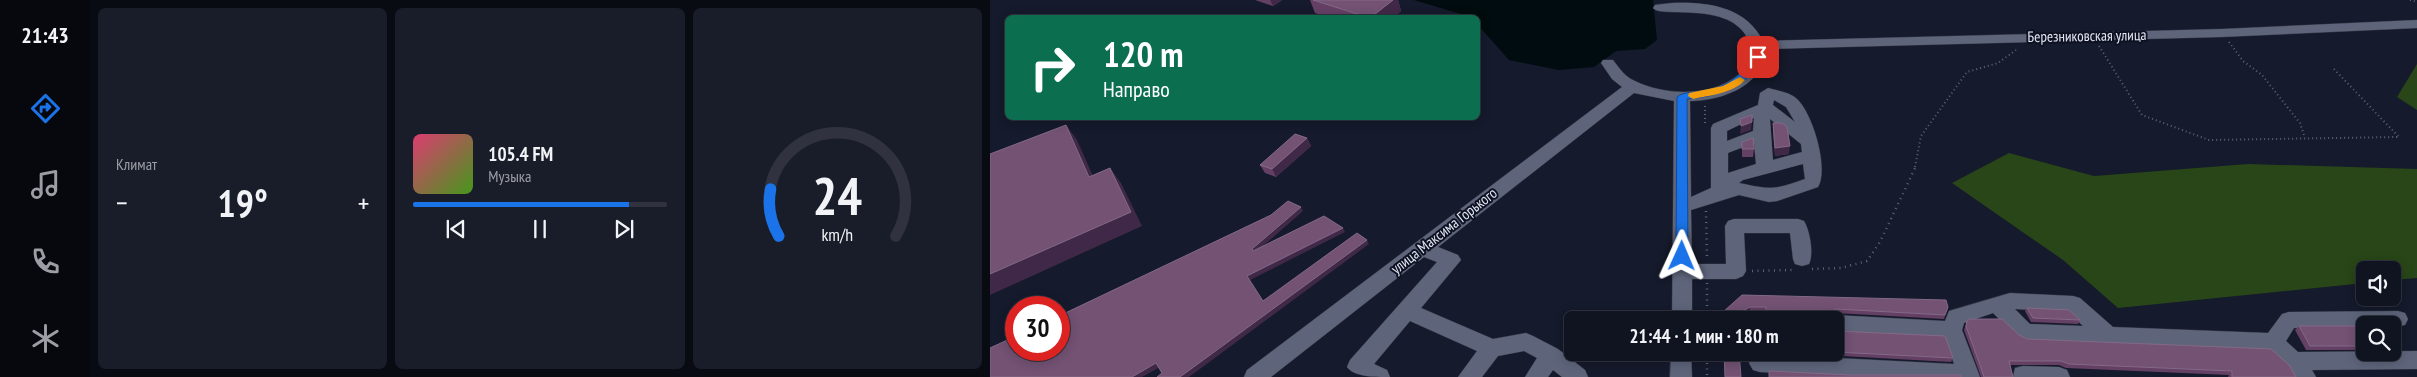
<!DOCTYPE html>
<html lang="ru">
<meta charset="utf-8">
<style>
body{margin:0;font-family:"PT Sans Narrow",sans-serif;background:#191d2a;color:#f1f3f6;height:100vh;display:flex;flex-direction:column;font-size:19px;white-space:nowrap}
*{box-sizing:border-box;margin:0}
p{font-size:16px;color:#9c9ea5}
.icon{flex:none;width:28px;height:28px;fill:none;stroke:currentColor;stroke-width:2;stroke-linecap:round;stroke-linejoin:round}
.map{position:relative;flex:1;overflow:hidden}
.side{display:flex;flex-direction:column;gap:8px;padding:8px;background:#090b12;width:900px}
.side>*{flex:none}
.hud{position:absolute;left:15px;top:15px;width:475px;height:105px;border-radius:8px;box-shadow:0 2px 12px #0003,0 0 0 1px #30333f;background:#0b6e4f;color:#fff;overflow:hidden}
.buttons{position:absolute;left:1366px;top:261px;display:grid;gap:10px}
.buttons a{display:grid;place-items:center;width:45px;height:45px;border-radius:8px;background:#101421;box-shadow:0 2px 12px #0003,0 0 0 1px #30333f;font-size:25px}
.speed{position:absolute;left:15px;top:296px;display:flex;gap:10px;font-size:25px;font-weight:700;text-align:center}
.speed>*{display:grid;place-content:center;width:65px;height:65px;border-radius:50%;background:#101421;box-shadow:0 2px 12px #0003,0 0 0 1px #30333f;line-height:1}
.speed .limit{border:8px solid #d22;background:#fff;color:#111}
.pin{position:absolute;display:grid;place-items:center;width:42px;height:42px;color:#fff;margin:-21px;border-radius:10px;box-shadow:0 2px 8px #0006}
.me{position:absolute;width:55px;margin:-28px;rotate:1deg;stroke-linejoin:round;filter:drop-shadow(0 0 4px #0008)}
.turn{display:flex;align-items:center;gap:18px;height:105px;padding:0 15px;font-size:22px}
.turn .icon{width:65px;height:65px;stroke-width:2.5}
.turn b{display:block;font-size:35px;line-height:42px}
.big{font-size:38px;font-weight:700;line-height:1.1}
.side .widget{flex:1;display:flex;flex-direction:column;justify-content:center;gap:8px;min-width:0;padding:0 18px;border-radius:8px;background:#191d2a}
.side .dial{align-items:center;gap:0}
.dial svg{height:130px;overflow:visible;fill:none;stroke:#30333f;stroke-width:7;stroke-linecap:round;text-anchor:middle}
.dial text{fill:#f1f3f6;stroke:none}
.song{display:flex;align-items:center;gap:15px}
.cover{width:60px;height:60px;border-radius:8px;background:linear-gradient(135deg,hsl(340 70% 55%),hsl(100 70% 35%))}
.played{height:5px;border-radius:2px;background:linear-gradient(90deg,#1a73e8 85%,#30333f 85%)}
.keys{display:flex;justify-content:space-around;direction:ltr}
.heat{display:flex;justify-content:space-between;align-items:center;font-size:28px;direction:ltr}
.side .tiles{flex:1;display:grid;gap:8px;grid-template-columns:repeat(3,1fr)}
.trip{position:absolute;left:574px;top:311px;width:280px;height:50px;border-radius:8px;background:#101421;box-shadow:0 2px 12px #0003,0 0 0 1px #30333f;font-weight:700;line-height:50px;text-align:center}
main{display:flex;flex:1;min-height:0}
.menu{display:flex;flex-direction:column;width:90px;justify-content:space-around;align-items:center;background:#06080d;color:#9c9ea5}
.menu .icon{width:35px;height:35px}
.menu .on{color:#1a73e8}
.menu b{font-size:22px;color:#f1f3f6}
.map>svg:first-child{display:block}
</style>
<main>
<nav class="menu">
<b>21:43</b>
<svg class="icon on" aria-label="directions" viewBox="0 0 24 24"><path d="M12 3l9 9-9 9-9-9zM9 14v-3h6M13 9l2 2-2 2"/></svg>
<svg class="icon" aria-label="music" viewBox="0 0 24 24"><path d="M9 18V5l10-2v13"/><circle cx="6" cy="18" r="3"/><circle cx="16" cy="16" r="3"/></svg>
<svg class="icon" aria-label="phone" viewBox="0 0 24 24"><path d="M5 4h4l2 5-3 2q2 4 5 5l2-3 5 2v4C11 20 4 13 5 4z"/></svg>
<svg class="icon" aria-label="climate" viewBox="0 0 24 24"><path d="M12 3v18M4 7l16 10M4 17L20 7"/></svg>
</nav>
<section class="side">
<div class="tiles">
<div class="widget"><p>Климат</p>
<div class="heat"><a>−</a><b class="big">19°</b><a>+</a></div>
</div>
<div class="widget">
<div class="song"><i class="cover"></i><div><b>105.4 FM</b><p>Музыка</p></div></div>
<div class="played"></div>
<div class="keys"><svg class="icon" aria-label="previous" viewBox="0 0 24 24"><path d="M18 5L8 12l10 7zM5 5v14"/></svg><svg class="icon" aria-label="pause" viewBox="0 0 24 24"><path d="M8 5v14M16 5v14"/></svg><svg class="icon" aria-label="next" viewBox="0 0 24 24"><path d="M6 5l10 7-10 7zM19 5v14"/></svg></div>
</div>
<div class="widget dial"><svg viewBox="0 0 100 80">
<path d="M14 69A42 42 0 1 1 86 69"/>
<path d="M14 69A42 42 0 0 1 9 40" stroke="#1a73e8"/>
<text x="50" y="56" font-size="32" font-weight="700">24</text>
<text x="50" y="72" font-size="11">km/h</text>
</svg></div>
</div>
</section>
<div class="map">
<svg width="1427" height="377" viewBox="0 0 1427 377">
<rect width="100%" height="100%" fill="#151a2c"/>
<path fill="#284617" d="M1427,64V110L1407,97Z
M1019,153L1104,176L1258,164L1427,169V278L1403,280L1402,270H1375V283L1128,308L1073,260L962,183Z"/>
<path fill="#000c0f" d="M424,0H663L667,40L655,49L626,51L604,67L569,70L519,60L488,25V18L481,17Z"/>
<g fill="none" stroke-linecap="round" stroke-linejoin="round">
<g stroke="#343745" stroke-width="1">
<path id="minor" d="M682,3C717,2 755,6 773,41L1232,29L1427,20V28L1232,37L775,49C775,86 730,101 700,101L701,197L721,188V128L723,124L768,105L770,93L778,88C788,91 799,92 807,99C823,114 839,169 828,187L787,201L779,202L749,195L701,210L702,264H736L735,226L738,221L744,219H808L814,221C820,231 824,254 819,264L812,266L805,264L803,259L800,233H754L756,271L753,276L746,279H702V320H682L684,101L644,93L448,247L468,255L471,260L431,308L503,339L536,333L543,336L568,349L595,370L598,377H572L563,370L558,377H535L547,358L534,351L508,356L492,377H468L487,351L420,321L384,364L397,370L400,377C385,377 364,377 357,367L360,360L447,262L434,257L281,377H254L257,370L632,87L622,79L611,63L613,60H623C629,68 635,77 645,81C675,96 727,98 752,71C760,63 763,51 758,39C739,0 672,19 663,8L665,5ZM784,100L796,107L805,122L783,105ZM764,118L763,131L737,141V131ZM780,119L811,144L812,152L783,160ZM764,143L766,164L738,173V153ZM813,164L815,179C783,190 782,190 749,183L753,180Z
M1020,293L1083,296L1090,298L1123,327L1278,333L1292,314L1299,312L1408,311L1415,313L1418,319L1415,325L1402,327V325H1375V328H1304L1296,341L1308,352L1427,351V369L1322,370L1326,377H1303L1297,368L1278,351L1035,341L1028,338L1003,313L974,323L972,330L990,377H859L770,372L763,370L759,363L763,356L770,354L964,364L955,338L845,333V320H837L845,315L955,321L959,311ZM1025,309L1078,312L1093,326L1040,324Z
M681,352H701L702,377H680Z
M1033,366L1069,367L1077,370L1080,377H1023L1025,368Z"/>
</g>
<path stroke="#5f6474" stroke-width="2" stroke-dasharray="1 3" stroke-linecap="butt" d="M1420,0L1427,2
M1239,42L1253,61L1272,75L1310,123L1315,138
M1109,46L1152,115L1219,140L1409,137L1342,67
M715,106V126
M925,167L931,136L977,72L1008,63L1026,50"/>
<path stroke="#5f6474" stroke-width="2.5" stroke-dasharray="1 4.5" stroke-linecap="butt" d="M716,211L717,258
M822,269L851,268L877,261L890,242L926,166
M762,271L802,270
M717,283V320
M717,352V377"/>
<use href="#minor" fill="#5e657b" fill-rule="evenodd"/>
</g>
<path fill="#654065" d="M265,0H292L283,6Z
M320,0H408L411,11L403,18H340L325,13Z
M783,123L799,154L785,156L783,131Z
M317,138L321,146L286,177L275,173L270,165Z
M752,142L764,149L763,157H752Z
M752,295L958,307L954,319L845,313L840,317L844,320H776V311H760L733,320Z
M1037,308L1090,320L1088,324L1041,322L1035,311Z
M977,321L1029,335L1037,339L1306,377H1238L1239,375L1076,368L1069,365H1020L1023,377H991L974,330Z
M845,326L846,331L963,358L961,362L778,352H845Z
M1309,326H1375V350H1316L1305,330Z
M1402,332L1412,345L1408,349H1402Z"/>
<path fill="#402948" d="M280,0H292L283,6Z
M403,0H408L411,11L403,18H380Z
M762,122L761,130L750,134L751,126Z
M76,125L87,140L110,192L99,177Z
M317,138L321,146L286,177L282,169Z
M800,146L799,154L785,156V148Z
M120,168L131,183L152,226L0,295V274Z
M311,207L313,211L265,253L262,249Z
M353,228L355,232L260,280L257,276Z
M377,240L379,244L199,377H190Z
M760,307V311L747,318V314Z
M846,309L845,313L835,320L836,316Z
M166,363L170,367L152,377H142Z"/>
<path fill="#735274" stroke="#846988" d="M323,0H403L380,18Z
M762,115V122L751,126L750,119Z
M783,123H792L797,127L800,146L785,148Z
M76,125L99,177L120,168L141,212L0,274V154Z
M305,134L317,138L282,169L270,165Z
M763,138L764,149H752V142Z
M298,201L311,207L262,249L263,251L334,216L353,228L257,276L273,301L367,233L377,240L190,377H167L172,373L166,363L142,377H0V348L26,336V350H69V316L281,215Z
M752,295L956,300L958,307L955,315L846,309L836,316L844,318V320H777L776,307H760L747,314L748,320H734L733,312Z
M1037,308L1079,310L1090,320L1043,318Z
M980,319H1012L1029,335L1037,339L1281,349L1299,365L1306,377H1242V371L1079,364L1071,361H1019L1023,377H994L990,365L976,326L977,321Z
M1381,323H1396L1397,325H1380Z
M845,326L846,331L955,336L963,358L845,352Z
M1309,326H1375V346H1320Z
M1402,332L1412,345L1402,346Z
M734,352H749L751,377H735Z
M779,371L860,375H971V377H779Z"/>
<path fill="#1a73e8" stroke="#114b97" d="M768,54L772,57C758,88 729,96 697,99L698,256L692,261L688,260L686,256L687,97C693,92 703,92 710,92C735,89 752,76 764,55Z"/>
<path fill="#f59e0b" d="M750,77L755,80C742,94 720,95 703,99L698,96L699,93L733,86Z"/>
<g text-anchor="middle" stroke-width="4" stroke-linejoin="round" paint-order="stroke">
<g font-size="15" fill="#e3e7f4" stroke="#0d1122">
<text transform="translate(1097 36) rotate(-1)" y="5">Березниковская улица</text>
<text transform="translate(454 231) rotate(-38)" y="5">улица Максима Горького</text>
</g>
</g>
</svg>
<div class="buttons">
<a><svg class="icon" aria-label="sound" viewBox="0 0 24 24"><path d="M4 9h4l5-4v14l-5-4H4zM17 9q2 3 0 6"/></svg></a>
<a><svg class="icon" aria-label="search" viewBox="0 0 24 24"><circle cx="10" cy="10" r="6"/><path d="M15 15l6 6"/></svg></a>
</div>
<div class="speed"><div class="limit">30</div></div>
<div class="pin" style="left:768px;top:57px;background:#d93025"><svg class="icon" aria-label="arrive" viewBox="0 0 24 24"><path d="M6 21V4h12l-3 4 3 4H6"/></svg></div>
<svg class="me" style="left:692px;top:256px" viewBox="-20 -20 40 40"><path d="M0-17L14 15 0 8-14 15z" fill="#1a73e8" stroke="#fff" stroke-width="4"/></svg>
<div class="trip">21:44 · 1 мин · 180 m</div>
<div class="hud">
<div class="turn"><svg class="icon" aria-label="right" viewBox="0 0 24 24"><path d="M7 20v-9h11M14 6l5 5-5 5"/></svg><div><b>120 m</b>Направо</div></div>
</div>
</div>
</main>
